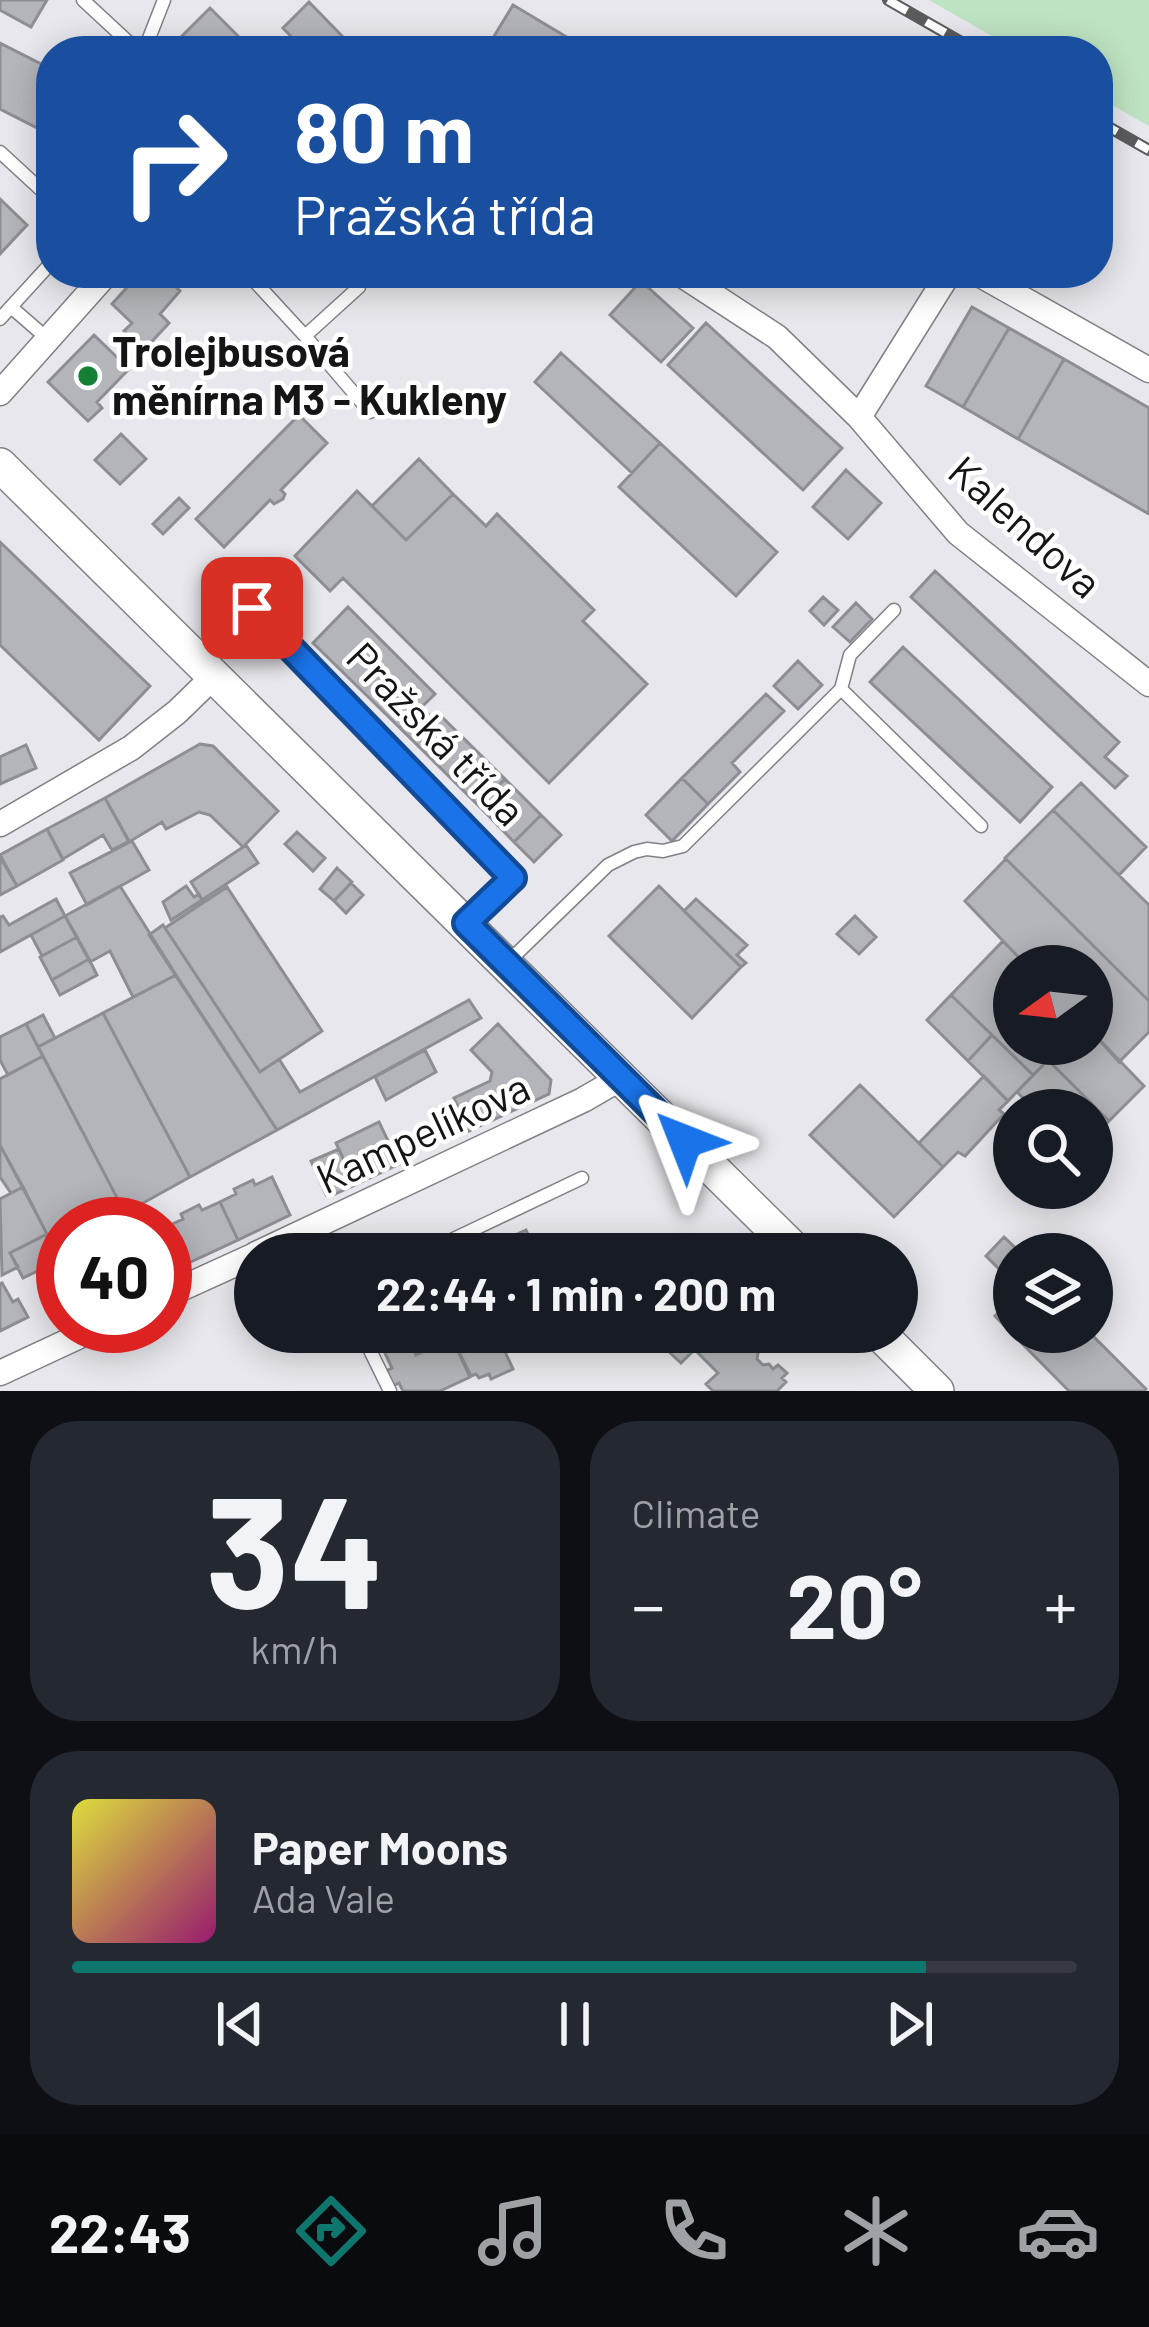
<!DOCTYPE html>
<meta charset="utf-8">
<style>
body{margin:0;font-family:Barlow,sans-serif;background:#242831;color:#f1f3f6;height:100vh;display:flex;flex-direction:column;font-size:45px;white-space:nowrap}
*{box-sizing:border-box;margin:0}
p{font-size:39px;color:#9ea1a6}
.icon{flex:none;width:66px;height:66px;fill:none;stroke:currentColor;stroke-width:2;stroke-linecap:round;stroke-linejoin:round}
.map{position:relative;height:1391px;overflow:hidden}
.drawer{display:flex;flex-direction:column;gap:30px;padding:30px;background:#0d0f14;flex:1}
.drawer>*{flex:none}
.guide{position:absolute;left:36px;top:36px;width:1077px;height:252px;border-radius:48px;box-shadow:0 6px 30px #0003;background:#1a4fa0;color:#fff;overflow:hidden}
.needle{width:78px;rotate:255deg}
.fabs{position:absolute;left:993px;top:945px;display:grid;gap:24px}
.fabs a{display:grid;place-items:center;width:120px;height:120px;border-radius:50%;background:#171b24;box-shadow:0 6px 30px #0003;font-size:60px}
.speed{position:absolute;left:36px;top:1197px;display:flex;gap:24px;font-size:60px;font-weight:700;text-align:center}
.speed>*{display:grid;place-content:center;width:156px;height:156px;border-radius:50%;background:#171b24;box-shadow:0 6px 30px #0003;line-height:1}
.speed .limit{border:18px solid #d22;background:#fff;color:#111}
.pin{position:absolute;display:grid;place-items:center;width:102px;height:102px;color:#fff;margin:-51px;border-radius:24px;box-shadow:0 6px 18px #0006}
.me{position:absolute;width:132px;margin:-66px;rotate:315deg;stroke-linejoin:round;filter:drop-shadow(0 0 9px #0008)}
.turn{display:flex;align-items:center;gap:42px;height:252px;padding:0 60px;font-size:54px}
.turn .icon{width:156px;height:156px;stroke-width:2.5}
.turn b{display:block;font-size:84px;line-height:102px}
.big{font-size:90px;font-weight:700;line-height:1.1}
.drawer .tile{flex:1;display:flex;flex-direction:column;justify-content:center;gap:18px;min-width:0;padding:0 42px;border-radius:48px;background:#242831}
.drawer .dial{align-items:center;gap:0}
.dial b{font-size:156px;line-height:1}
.song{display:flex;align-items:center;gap:36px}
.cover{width:144px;height:144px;border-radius:18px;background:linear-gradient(135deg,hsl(60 70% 55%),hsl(320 70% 35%))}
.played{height:12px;border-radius:6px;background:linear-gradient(90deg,#0f766e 85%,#363941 85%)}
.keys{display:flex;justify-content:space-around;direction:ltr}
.heat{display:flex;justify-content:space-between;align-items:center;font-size:66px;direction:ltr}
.drawer .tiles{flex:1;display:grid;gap:30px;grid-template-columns:1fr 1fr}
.tile:last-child{grid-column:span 2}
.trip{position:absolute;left:234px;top:1233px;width:684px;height:120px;border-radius:60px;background:#171b24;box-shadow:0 6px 30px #0003;font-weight:700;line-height:120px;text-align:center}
.tabs{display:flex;height:192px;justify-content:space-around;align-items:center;background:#090b0e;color:#9ea1a6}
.tabs .icon{width:84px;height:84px}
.tabs .on{color:#0f766e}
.tabs b{font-size:54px;color:#f1f3f6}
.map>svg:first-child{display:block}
</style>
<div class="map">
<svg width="1149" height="1391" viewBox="0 0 1149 1391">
<rect width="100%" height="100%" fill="#e7e7ed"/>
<path fill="#bee3c2" d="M929,0H1149V126L1098,97V51H1018Z"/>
<path fill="#b4b5ba" stroke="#8d8e93" stroke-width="3" d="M0,0H47L31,27L0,10Z
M309,2L342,36L328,51H305L283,28Z
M513,5L590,51H492L487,48Z
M210,8L253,51H167Z
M0,43L51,69V135L0,109Z
M0,199L27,225L0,254Z
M140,273H160L180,291L160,314L169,323L144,350L124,331L132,323L112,304Z
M641,281L693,328L661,362L610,315Z
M972,307L1009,328L963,407L926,386Z
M706,323L842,448L803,490L668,365Z
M1009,328L1064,359L1018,439L963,407Z
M94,335L129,369L97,402L102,408L88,421L48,382Z
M561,353L660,443L632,473L535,382Z
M1064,359L1149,408V514L1018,439Z
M299,415L327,443L281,490L285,494L283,499L274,504L270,500L224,547L196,519Z
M121,434L146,459L120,484L95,460Z
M660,443L777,552L736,596L619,487Z
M419,459L453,494L406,540L372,506Z
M846,470L881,503L848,539L813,507Z
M357,491L406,540L453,494L486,526L497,514L594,610L583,621L647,684L549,783L343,578L330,591L295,556Z
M179,498L189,508L163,534L153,524Z
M0,542L150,686L99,740L0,645Z
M935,571L1119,742L1105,757L1127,776L1115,788L911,597Z
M823,597L838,610L824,625L810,611Z
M856,603L872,619L850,642L833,627Z
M348,607L435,694L400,728L313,643Z
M903,647L1052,787L1020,822L870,682Z
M798,661L822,685L798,709L774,686Z
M766,694L784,711L732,763L740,772L708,804L682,778Z
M421,708L436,721L441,716L505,779L479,806L400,728Z
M200,744L213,746L278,811L243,847L210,815L199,812L166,829L162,822L129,842L105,798Z
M26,745L36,768L0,784V757Z
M682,778L708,804L672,841L646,815Z
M505,779L541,815L514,842L479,806Z
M1081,783L1146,847L1119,875L1053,810Z
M105,798L129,841L112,850L103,835L63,859L47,829Z
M1053,810L1149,905V1001L1005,858Z
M541,815L561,835L534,862L514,842Z
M47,829L63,860L17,886L0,855Z
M297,832L325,858L313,871L285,844Z
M132,841L149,870L87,905L70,873Z
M246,845L258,863L202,900L191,882Z
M0,857L17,886L0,895Z
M1006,859L1149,1001V1032L1119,1062L1092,1032V966H1027L965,901Z
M337,868L352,882L334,901L320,889Z
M351,883L363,895L346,913L334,901Z
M120,886L176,975L133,997L110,951L90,962L65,916Z
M186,886L194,897L199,894L202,900L171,920L163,902Z
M659,886L741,967L692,1018L609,936Z
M227,887L322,1031L260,1072L165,928Z
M56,899L65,916L0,952V917L3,916L9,925Z
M696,899L747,945L737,955L746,963L741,967L684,911Z
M65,916L77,937L42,956L31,935Z
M855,916L876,937L859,954L837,934Z
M163,925L260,1072L279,1059L300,1092L469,1000L481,1018L277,1130L149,935Z
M77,937L89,959L52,980L40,957Z
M1003,941L1027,966H1014V1044H1064L1033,1075L951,995Z
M89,959L97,975L60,995L52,980Z
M176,975L277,1130L190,1177L103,1013Z
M951,995L992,1035L968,1061L927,1020Z
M103,1013L190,1177L125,1213L38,1047Z
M43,1015L55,1038L38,1047L26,1024Z
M26,1024L43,1056L8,1075L0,1060V1037Z
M498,1024L551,1080L549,1094L469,1131L454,1098L490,1081L492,1072L471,1050Z
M1092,1032L1144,1086L1109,1121L1048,1060L1064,1044H1092Z
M992,1035L1033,1075L1008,1101L968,1061Z
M425,1050L436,1072L386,1100L375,1077Z
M43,1056L125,1213L104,1224H63V1247L56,1251L0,1145V1079Z
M1048,1060L1109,1121L1092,1139V1110H1035L1017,1092Z
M984,1076L1008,1101L999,1110L1004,1114L965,1156L958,1152L943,1167L919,1143Z
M860,1085L943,1167L894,1217L810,1135Z
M379,1122L399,1164L355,1185L336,1143Z
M0,1145L23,1187L11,1193L0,1177Z
M339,1149L355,1185L335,1194L334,1191L326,1195L311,1161Z
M272,1177L290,1215L238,1240L220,1202L236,1194L234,1189L253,1180L255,1185Z
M23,1187L47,1234L10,1253L18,1267L2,1275L0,1199Z
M220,1202L238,1240L184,1265L166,1227L183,1219L181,1214L199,1205L202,1210Z
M526,1230L537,1254H491L488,1248Z
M47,1234L60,1260L23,1278L10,1253Z
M1004,1237L1022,1254H1014V1274L1009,1279L986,1256Z
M632,1238L648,1254H617Z
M2,1283L13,1302L18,1299L28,1317L0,1331V1284Z
M1014,1297V1332H1089L1146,1389L1144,1391H1069L995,1316Z
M375,1332H405L416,1355L452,1338L470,1377L440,1391H403L399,1383L393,1386L386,1371L392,1368Z
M449,1332H496L513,1369L491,1379L489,1374L479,1378L476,1374L471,1376Z
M647,1332H729L741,1343L749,1335L757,1344L753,1349L758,1353L757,1359L763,1365L769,1364L773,1369L778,1365L787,1373L782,1378L786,1382L777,1391H713L706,1384L718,1373L687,1342L683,1346L691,1353L681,1363L653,1337H647Z"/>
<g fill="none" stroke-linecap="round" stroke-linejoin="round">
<g stroke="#808085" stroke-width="15">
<path id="service" d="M83,0L138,51
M144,51L164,0
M0,152L51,199
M247,273L305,336
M346,273L359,287L305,336L370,412
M11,307L49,340
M0,319L51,263
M841,689L850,655L894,610
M507,963L608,865L634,852L647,849L663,851L683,846L841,689L981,826
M310,1229L322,1254
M422,1254L582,1178
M361,1332L390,1391"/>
</g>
<g stroke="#808085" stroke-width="27">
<path id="minor" d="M679,273L777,337L859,417L958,533L1149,684
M977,273L1149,370
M0,393L107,273
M859,417L949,273
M199,663L252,608L513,878L466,924
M0,824L131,748L177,712L213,677
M256,1254L583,1100L621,1078
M165,1296L255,1255
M0,1373L101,1326"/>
</g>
<g stroke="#808085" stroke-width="36">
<path id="tertiary" d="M0,465L799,1254
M878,1332L937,1391"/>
</g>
<use href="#service" stroke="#fff" stroke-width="12"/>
<use href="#minor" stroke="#fff" stroke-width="24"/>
<use href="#tertiary" stroke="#fff" stroke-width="33"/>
<g stroke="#5b5b5e" stroke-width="12">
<path id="rail" d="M888,0L977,51
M1098,121L1149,150"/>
</g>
<use href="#rail" stroke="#fff" stroke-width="8" stroke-dasharray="22" stroke-linecap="butt"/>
</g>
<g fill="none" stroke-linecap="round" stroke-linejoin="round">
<g stroke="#114b97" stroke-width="30">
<path id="route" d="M252,608L513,878L466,923L685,1141"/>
</g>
<use href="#route" stroke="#1a73e8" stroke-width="21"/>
</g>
<circle fill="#158035" stroke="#fff" stroke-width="4.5" cx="88" cy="376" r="12"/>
<g text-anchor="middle" stroke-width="9" stroke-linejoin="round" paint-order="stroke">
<g font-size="42" font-weight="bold" fill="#151517" stroke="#fff" text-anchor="start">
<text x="112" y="367">Trolejbusová<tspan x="112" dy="48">měnírna M3 - Kukleny</tspan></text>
</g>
<g font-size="42" fill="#151517" stroke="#fff">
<text transform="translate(1025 527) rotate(42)" y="15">Kalendova</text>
<text transform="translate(436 734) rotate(46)" y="15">Pražská třída</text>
<text transform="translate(423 1133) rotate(-25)" y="15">Kampelíkova</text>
</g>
</g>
</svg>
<div class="fabs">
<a><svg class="needle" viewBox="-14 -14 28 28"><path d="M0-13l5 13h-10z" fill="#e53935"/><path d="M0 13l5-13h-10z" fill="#9ea1a6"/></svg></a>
<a><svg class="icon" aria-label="search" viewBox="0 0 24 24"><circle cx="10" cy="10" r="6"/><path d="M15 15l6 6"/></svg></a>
<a><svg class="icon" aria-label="layers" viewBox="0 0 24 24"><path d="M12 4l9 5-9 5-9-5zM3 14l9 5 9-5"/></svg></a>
</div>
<div class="speed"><div class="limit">40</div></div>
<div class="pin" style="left:252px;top:608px;background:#d93025"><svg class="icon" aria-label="arrive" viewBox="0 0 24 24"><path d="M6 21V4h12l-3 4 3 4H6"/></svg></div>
<svg class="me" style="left:685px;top:1141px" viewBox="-20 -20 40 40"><path d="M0-17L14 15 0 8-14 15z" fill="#1a73e8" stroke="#fff" stroke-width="4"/></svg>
<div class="trip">22:44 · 1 min · 200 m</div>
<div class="guide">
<div class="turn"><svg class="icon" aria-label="right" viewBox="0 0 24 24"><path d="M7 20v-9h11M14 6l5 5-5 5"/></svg><div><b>80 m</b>Pražská třída</div></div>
</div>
</div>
<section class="drawer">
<div class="tiles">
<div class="tile dial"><b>34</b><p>km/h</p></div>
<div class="tile"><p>Climate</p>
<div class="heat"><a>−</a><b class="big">20°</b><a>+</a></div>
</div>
<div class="tile">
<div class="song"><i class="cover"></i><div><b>Paper Moons</b><p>Ada Vale</p></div></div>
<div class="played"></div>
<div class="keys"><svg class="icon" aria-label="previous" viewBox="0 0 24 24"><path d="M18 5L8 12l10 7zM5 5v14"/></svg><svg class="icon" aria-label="pause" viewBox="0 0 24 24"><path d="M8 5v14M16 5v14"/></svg><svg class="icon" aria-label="next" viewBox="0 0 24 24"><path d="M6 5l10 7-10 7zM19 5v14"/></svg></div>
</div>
</div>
</section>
<nav class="tabs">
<b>22:43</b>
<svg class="icon on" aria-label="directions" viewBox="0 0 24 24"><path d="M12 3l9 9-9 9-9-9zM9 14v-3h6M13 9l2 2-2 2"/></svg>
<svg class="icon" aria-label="music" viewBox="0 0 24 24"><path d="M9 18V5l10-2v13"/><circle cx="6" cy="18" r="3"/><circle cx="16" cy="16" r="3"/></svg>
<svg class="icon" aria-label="phone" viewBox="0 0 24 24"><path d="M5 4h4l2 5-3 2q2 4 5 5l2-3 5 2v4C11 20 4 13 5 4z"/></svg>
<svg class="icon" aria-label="climate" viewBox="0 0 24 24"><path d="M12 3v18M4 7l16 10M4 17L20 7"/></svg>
<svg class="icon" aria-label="car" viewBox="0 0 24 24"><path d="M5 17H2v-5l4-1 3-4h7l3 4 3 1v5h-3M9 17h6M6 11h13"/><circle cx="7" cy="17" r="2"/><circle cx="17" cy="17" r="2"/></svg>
</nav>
